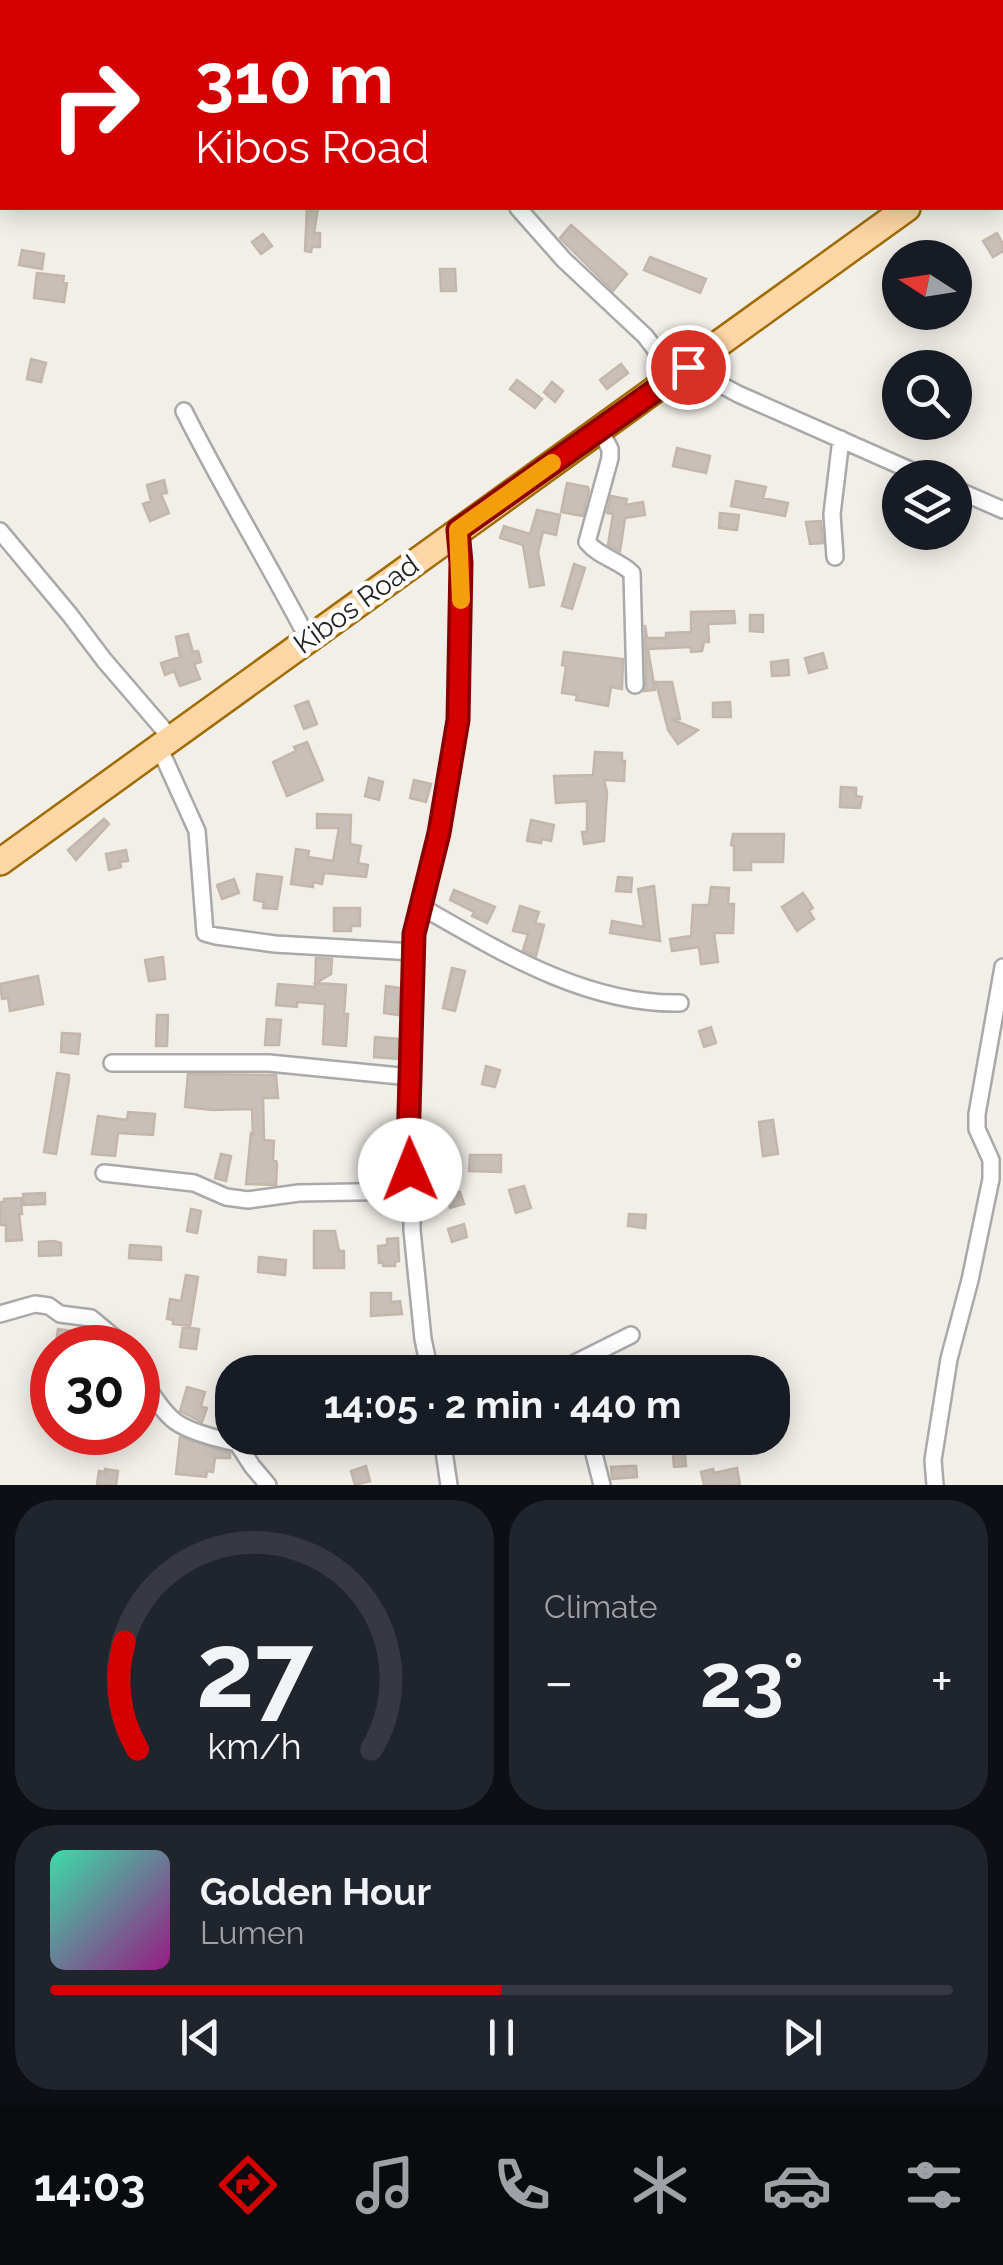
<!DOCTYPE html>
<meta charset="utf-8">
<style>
body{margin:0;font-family:Raleway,sans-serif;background:#20242c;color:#f1f3f6;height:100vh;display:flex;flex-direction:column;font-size:38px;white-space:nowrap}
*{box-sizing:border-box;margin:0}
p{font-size:32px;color:#9ea1a6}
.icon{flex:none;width:55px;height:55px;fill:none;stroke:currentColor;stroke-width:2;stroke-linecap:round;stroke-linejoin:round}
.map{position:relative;height:1485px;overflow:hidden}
.sheet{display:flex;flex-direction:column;gap:15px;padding:15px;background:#0d0f14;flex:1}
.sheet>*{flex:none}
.guide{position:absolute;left:0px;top:0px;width:1005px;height:210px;box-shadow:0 5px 25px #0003;background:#d40000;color:#fff;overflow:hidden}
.needle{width:65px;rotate:282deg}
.fabs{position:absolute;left:882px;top:240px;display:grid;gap:20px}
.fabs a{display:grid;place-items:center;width:90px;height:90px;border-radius:50%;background:#171b24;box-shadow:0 5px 25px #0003;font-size:50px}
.speed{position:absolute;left:30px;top:1325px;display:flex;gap:20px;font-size:50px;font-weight:700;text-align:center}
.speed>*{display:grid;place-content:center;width:130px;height:130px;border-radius:50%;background:#171b24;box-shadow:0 5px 25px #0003;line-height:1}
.speed .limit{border:15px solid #d22;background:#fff;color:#111}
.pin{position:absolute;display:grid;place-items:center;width:85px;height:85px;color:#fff;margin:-42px;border:5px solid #fff;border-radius:50%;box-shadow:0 2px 10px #0007}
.me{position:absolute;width:110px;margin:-55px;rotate:359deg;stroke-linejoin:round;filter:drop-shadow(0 0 8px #0008)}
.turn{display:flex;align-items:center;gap:35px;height:210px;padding:0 30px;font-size:45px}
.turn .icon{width:130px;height:130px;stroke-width:2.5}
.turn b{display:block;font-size:70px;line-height:85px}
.big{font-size:75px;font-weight:700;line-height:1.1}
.sheet .tile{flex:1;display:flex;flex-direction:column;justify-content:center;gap:15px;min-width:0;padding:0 35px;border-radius:40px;background:#20242c}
.sheet .dial{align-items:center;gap:0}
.dial svg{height:260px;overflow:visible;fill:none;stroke:#363941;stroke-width:7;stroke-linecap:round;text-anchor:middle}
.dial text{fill:#f1f3f6;stroke:none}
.song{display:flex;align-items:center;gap:30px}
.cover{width:120px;height:120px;border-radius:15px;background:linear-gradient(135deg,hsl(160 70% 55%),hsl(310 70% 35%))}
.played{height:10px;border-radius:5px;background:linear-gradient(90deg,#d40000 50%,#363941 50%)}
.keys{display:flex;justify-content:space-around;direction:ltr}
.heat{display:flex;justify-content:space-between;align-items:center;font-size:55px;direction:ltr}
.sheet .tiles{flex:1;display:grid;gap:15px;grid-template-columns:1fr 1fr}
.tile:last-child{grid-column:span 2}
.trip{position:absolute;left:215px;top:1355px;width:575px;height:100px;border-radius:40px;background:#171b24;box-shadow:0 5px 25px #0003;font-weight:700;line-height:100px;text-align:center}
.tabs{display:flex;height:160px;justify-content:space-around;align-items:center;background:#090b0e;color:#9ea1a6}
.tabs .icon{width:70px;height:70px}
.tabs .on{color:#d40000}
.tabs b{font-size:45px;color:#f1f3f6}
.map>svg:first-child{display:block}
</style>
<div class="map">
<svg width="1003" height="1485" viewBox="0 0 1003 1485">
<rect width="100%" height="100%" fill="#f2efe9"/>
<path fill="#c7bfb8" stroke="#c4b6ab" stroke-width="2.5" d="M307,208H318L314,233H320V247H312L311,252L305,251Z
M571,225L627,274L613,291L560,238Z
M997,233L1003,244V251L993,257L983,241Z
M263,234L272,246L261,254L252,242Z
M22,250L44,254L42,269L19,265Z
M650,257L706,279L700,293L644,270Z
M440,269H455L456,291H441Z
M37,273L64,276L63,282L67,283L64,302L34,298Z
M31,359L46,363L41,382L27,379Z
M621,364L628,373L607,389L600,380Z
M517,380L542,399L535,408L510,389Z
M552,382L563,391L555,402L544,392Z
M677,448L710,456L706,473L673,466Z
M164,480L167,493L161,494L169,513L150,521L143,504L151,501L147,485Z
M736,481L766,487L763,498L788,503L785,516L731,506Z
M567,483L588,487L589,491L583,516L561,512Z
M611,496L627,499L625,505L643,502L645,515L625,518L620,551L608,545L613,514L607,513Z
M537,510L560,515L556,535L543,532L538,552L544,585L530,587L523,545L500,538L504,526L530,534Z
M720,513L739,515L737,530L719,528Z
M821,521L823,543L810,544L806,522Z
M574,564L585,568L572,609L562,606Z
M734,611L735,623L708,624L709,642H704L702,651L691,652V647L648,649L655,690L644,691L646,685L645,625L647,638H666V633L691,632V612Z
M750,615H763V632L750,631Z
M188,634L193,652L198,651L201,662L194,664L200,679L180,686L174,671L165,675L161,663L180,657L176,637Z
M564,652L623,659L622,689L611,687L608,706L576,700L577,695L562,693L566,666L562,665Z
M823,653L827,668L809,673L805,658Z
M788,660L789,675L772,676L771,662Z
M656,682H672L680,719H671L698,730L678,744L668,730Z
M308,701L317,724L304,729L295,706Z
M730,702L731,717H713V703Z
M307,742L323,780L287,796L273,762L296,751L294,747Z
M595,752L622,753V761H625L624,781L604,780L607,792L604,841L584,844L582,832H587V801L556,803L554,776L593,775Z
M369,778L383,782L379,800L365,796Z
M414,780L431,784L426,802L410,798Z
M841,787L856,788V796L862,797L860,808L840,807Z
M317,814L351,815L350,844L361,846L358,863L368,865L366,877L324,873L322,884L313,882V887L291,884L296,849L309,851L308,857L333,861L339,828H317Z
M104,819L109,824L76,860L68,850Z
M531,820L554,825L551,841L542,839L541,843L527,841Z
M733,834H784L783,862H751V870H734V846L731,845Z
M126,850L128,861L120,862L121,867L109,870L106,854Z
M257,874L282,877L277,909L263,908L264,902L254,900Z
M618,877L632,878L631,892L616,891Z
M234,879L239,893L222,899L217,885Z
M654,886L660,941L610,933L612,921L644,927L638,889Z
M711,887L729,888L728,904H734L733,933H714L718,962L701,964L699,947L672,951L670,939L691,936L693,905H709Z
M454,890L495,907L487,923L472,916L474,912L450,900Z
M803,893L813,908L809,911L814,919L797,931L782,907Z
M520,906L539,912L535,923L544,925L536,956L523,950L528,934L513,931Z
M334,908H360V926H351V931H334Z
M163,957L165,979L149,981L145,960Z
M316,958L332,959L331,974L316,983L346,985L344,1014H348L346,1046L323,1044L325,1004L297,1002V1007L276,1005L278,984L315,987Z
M452,968L465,971L455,1011L443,1008Z
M38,976L43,1004L10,1011L8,998L2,999L0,984Z
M386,986L401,988L398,1015L384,1013Z
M157,1015H168L167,1046H156Z
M267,1019L281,1020L279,1045H265Z
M711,1027L716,1043L704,1047L699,1031Z
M62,1033L80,1034L78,1054L61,1052Z
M375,1037L399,1039L398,1059L374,1057Z
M486,1066L500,1070L495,1087L482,1084Z
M57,1073L69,1075V1080L56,1154L44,1152Z
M188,1074L276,1075L278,1098H263L264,1140L274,1141L273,1160L276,1161L277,1164L276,1185L246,1184L251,1133L253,1134L252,1109L212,1110L185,1107Z
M128,1112L155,1114L153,1135L118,1133L115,1156L92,1154L98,1116L127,1120Z
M773,1120L778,1154L763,1156L759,1122Z
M221,1154L231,1156L226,1181L215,1178Z
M470,1155H501V1172L469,1171Z
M524,1186L531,1208L516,1213L509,1190Z
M460,1192L464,1204L450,1208L447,1195Z
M45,1193V1204L24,1205L23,1194Z
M21,1198L22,1214H19L22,1240L6,1241V1225H0V1202H4V1199Z
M191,1209L201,1211L197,1233L187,1231Z
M629,1214L646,1215L645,1228L628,1226Z
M464,1224L467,1237L452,1242L448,1229Z
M314,1231H335L339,1251H344V1268H314Z
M398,1238L399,1261L395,1262V1266H383V1262L379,1263L378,1246L387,1245V1239Z
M54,1241L61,1243V1255L39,1256V1242Z
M130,1245L161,1247V1260L129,1258Z
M259,1257L286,1260L285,1275L258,1272Z
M186,1275L198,1277L190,1326L173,1324V1320L167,1319L170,1299L181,1301Z
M371,1293H391V1302L400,1301L402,1314L371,1316Z
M183,1327L199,1329L196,1349L180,1347Z
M58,1329L71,1331L70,1336L102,1342L101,1348H55Z
M187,1387L205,1392L201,1406L207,1408L202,1422L180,1411Z
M180,1437L230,1453V1458H215L213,1472L207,1471L206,1477L176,1474Z
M684,1444L686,1466L674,1467L672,1445Z
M366,1466L370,1481L355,1485L351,1471Z
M630,1466H636L637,1477L612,1479L611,1467Z
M737,1468L740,1485H704L701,1472L713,1469L714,1473Z
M105,1469L118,1471L116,1485H97L99,1471L105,1472Z"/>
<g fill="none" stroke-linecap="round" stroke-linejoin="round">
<g stroke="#a9a9a9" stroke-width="20">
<path id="minor" d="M410,0L411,2
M13,2V0
M544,2V0
M919,2V0
M0,144L2,129
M518,208L564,260L645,336L676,376
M688,367L738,394L928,478
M184,411C223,489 268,562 308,639
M600,430L610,449V458L587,542C599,557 619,560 632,573L635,685
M955,489L1003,510
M0,531L70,615L104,660L171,738
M835,557L832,514L841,439
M159,747L197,831L205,933L216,936L275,944L414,952
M420,906C499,951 586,1005 680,1003
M112,1063H269L410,1077
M104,1173L194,1183L226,1197L248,1200L299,1193L412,1191
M0,1314L35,1304L49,1306L60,1314L91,1318L127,1348
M567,1367L631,1335
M138,1369C145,1385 162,1412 176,1422C192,1433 218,1439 237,1443L252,1466L268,1485
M430,1372L423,1339L412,1230V1191L407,1149L411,1021L414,934L439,833L457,720L461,563L458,530
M535,1372C548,1368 562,1361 573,1372
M442,1438L449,1485
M590,1438L602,1485
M935,1485L933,1460L949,1359L970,1280L991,1179V1160L977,1129V1114L1003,967"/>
</g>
<g stroke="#a06b00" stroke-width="30">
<path id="primary" d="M1002,138H1003
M0,862L907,208"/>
</g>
<use href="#minor" stroke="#fff" stroke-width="15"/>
<use href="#primary" stroke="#fcd6a4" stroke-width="25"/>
</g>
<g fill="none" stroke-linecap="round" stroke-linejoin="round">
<g stroke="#8a0000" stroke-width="25">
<path id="route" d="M410,1170L408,1149L414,934L439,833L458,720L461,563L458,530L688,367"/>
</g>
<use href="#route" stroke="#d40000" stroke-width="18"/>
<path stroke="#f59e0b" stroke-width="18" d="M461,600L458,530L552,463"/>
</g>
<g text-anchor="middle" stroke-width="9" stroke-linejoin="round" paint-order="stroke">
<g font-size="28" fill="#222" stroke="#fff">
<text transform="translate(356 604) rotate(-36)" y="10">Kibos Road</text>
</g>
</g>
</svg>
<div class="fabs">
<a><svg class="needle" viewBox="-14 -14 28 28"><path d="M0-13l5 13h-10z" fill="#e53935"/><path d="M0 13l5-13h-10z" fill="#9ea1a6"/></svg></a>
<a><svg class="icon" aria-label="search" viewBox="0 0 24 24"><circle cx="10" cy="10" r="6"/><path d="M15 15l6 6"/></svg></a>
<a><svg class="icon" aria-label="layers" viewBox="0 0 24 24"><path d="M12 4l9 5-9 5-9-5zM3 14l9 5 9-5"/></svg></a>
</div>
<div class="speed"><div class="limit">30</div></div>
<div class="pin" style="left:688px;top:367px;background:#d93025"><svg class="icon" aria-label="arrive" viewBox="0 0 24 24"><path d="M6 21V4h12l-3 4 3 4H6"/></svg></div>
<svg class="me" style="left:410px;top:1170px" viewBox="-20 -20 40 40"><circle r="19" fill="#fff"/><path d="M0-13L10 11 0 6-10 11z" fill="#d40000"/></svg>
<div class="trip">14:05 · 2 min · 440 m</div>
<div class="guide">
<div class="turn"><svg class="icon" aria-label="right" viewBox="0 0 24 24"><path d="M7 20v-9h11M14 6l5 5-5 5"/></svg><div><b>310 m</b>Kibos Road</div></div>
</div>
</div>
<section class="sheet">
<div class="tiles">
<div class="tile dial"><svg viewBox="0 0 100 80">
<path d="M14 69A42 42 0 1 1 86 69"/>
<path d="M14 69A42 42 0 0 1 10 36" stroke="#d40000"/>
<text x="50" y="56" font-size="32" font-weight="700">27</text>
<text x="50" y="72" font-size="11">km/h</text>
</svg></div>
<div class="tile"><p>Climate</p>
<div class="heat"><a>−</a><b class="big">23°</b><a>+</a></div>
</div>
<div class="tile">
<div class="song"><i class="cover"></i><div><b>Golden Hour</b><p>Lumen</p></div></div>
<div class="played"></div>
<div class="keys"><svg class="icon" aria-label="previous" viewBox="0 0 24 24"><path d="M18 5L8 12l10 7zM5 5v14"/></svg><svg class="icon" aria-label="pause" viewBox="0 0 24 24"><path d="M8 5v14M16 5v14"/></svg><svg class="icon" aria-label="next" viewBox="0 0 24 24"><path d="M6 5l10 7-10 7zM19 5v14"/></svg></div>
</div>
</div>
</section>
<nav class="tabs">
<b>14:03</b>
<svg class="icon on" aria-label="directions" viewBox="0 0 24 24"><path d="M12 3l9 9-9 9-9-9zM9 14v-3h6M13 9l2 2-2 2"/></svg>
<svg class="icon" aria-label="music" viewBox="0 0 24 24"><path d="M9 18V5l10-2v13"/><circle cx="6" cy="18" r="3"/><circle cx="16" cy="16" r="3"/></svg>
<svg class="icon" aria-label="phone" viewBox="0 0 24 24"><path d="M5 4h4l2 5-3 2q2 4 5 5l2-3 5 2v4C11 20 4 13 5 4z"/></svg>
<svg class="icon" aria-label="climate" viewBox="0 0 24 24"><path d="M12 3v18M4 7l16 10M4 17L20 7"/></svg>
<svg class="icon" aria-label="car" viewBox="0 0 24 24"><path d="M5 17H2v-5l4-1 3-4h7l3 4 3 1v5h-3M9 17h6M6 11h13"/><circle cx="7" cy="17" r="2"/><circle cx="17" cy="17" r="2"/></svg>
<svg class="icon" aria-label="filters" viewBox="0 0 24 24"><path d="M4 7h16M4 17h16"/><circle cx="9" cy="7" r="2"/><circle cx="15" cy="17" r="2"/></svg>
</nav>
